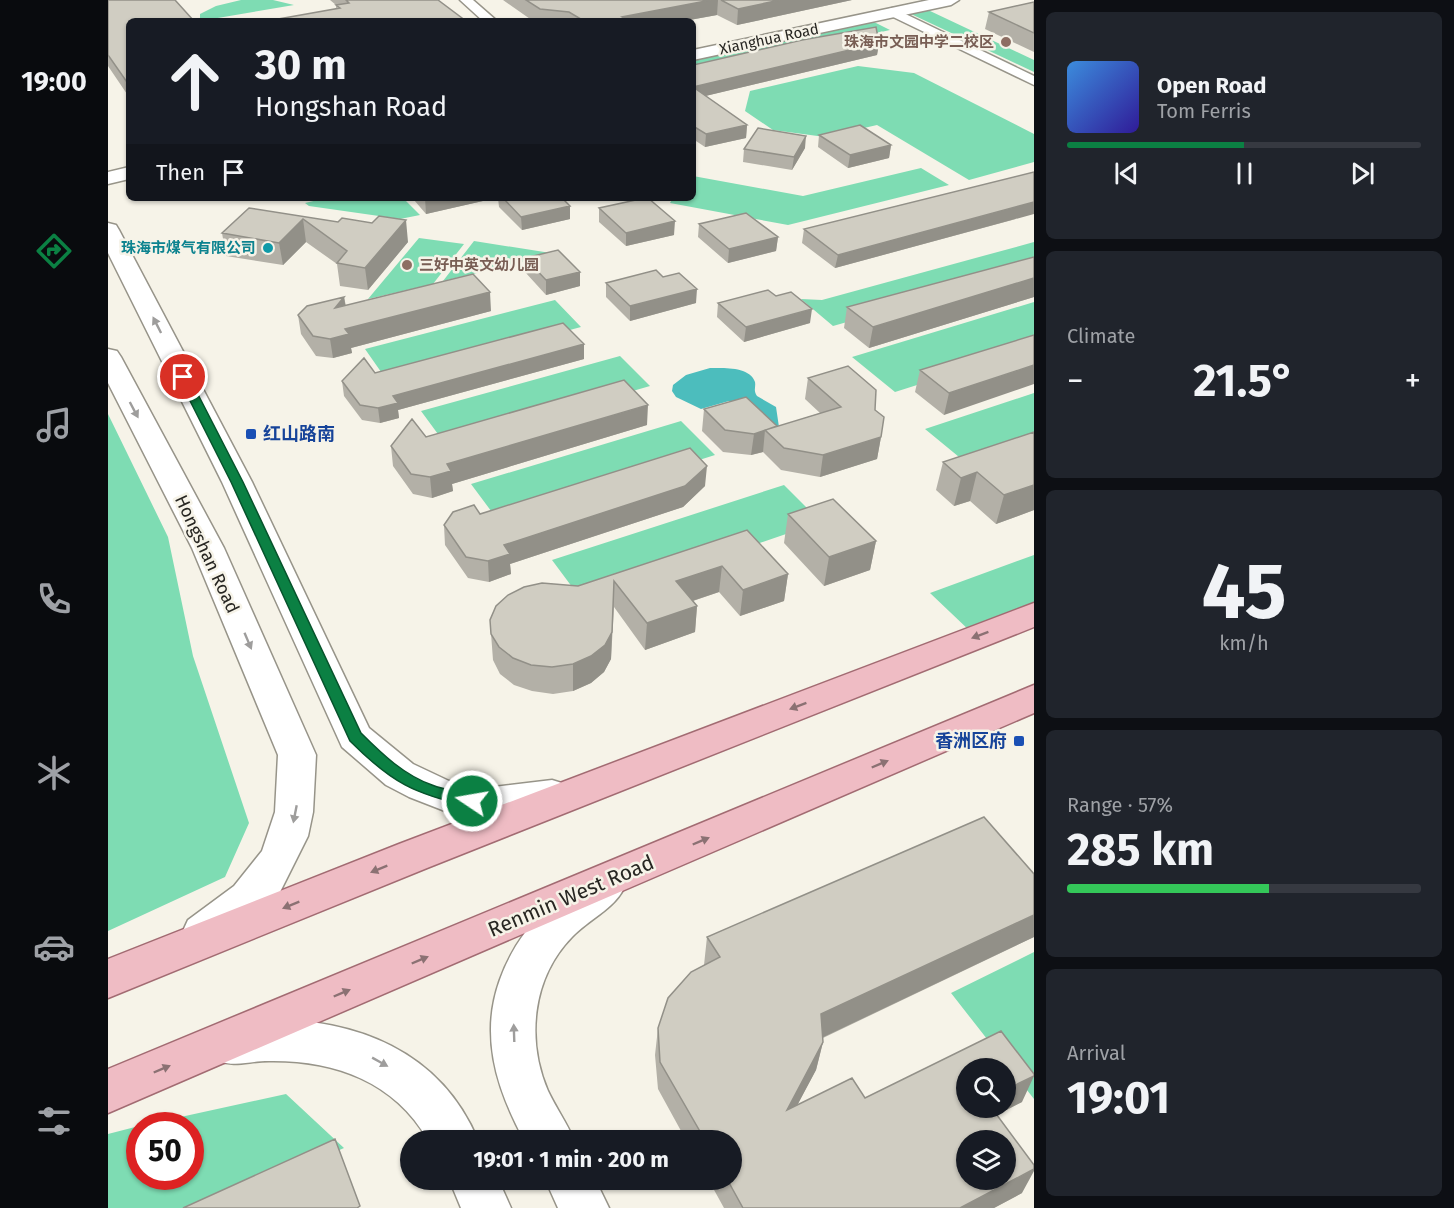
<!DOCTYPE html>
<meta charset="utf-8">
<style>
body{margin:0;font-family:"Fira Sans","Noto Sans SC",sans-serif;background:#20242c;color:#f1f3f6;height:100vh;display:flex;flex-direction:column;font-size:22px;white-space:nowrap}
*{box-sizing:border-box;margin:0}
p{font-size:20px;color:#9ea1a6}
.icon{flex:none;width:33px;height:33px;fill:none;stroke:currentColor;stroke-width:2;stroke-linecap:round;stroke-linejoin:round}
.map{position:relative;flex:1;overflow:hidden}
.sheet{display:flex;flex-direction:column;gap:12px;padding:12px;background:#0d0f14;width:420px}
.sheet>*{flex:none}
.top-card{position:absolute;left:18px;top:18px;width:570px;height:183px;border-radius:9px;box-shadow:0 2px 4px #0004;background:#171b24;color:#f1f3f6;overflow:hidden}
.buttons{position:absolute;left:848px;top:1058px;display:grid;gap:12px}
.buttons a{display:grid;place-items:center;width:60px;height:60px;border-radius:50%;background:#171b24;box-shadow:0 2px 4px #0004;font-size:30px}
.speed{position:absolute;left:18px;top:1112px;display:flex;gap:12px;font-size:30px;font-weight:700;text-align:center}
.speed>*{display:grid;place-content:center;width:78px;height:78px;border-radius:50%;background:#171b24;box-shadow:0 2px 4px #0004;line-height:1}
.speed .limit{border:9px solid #d22;background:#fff;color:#111}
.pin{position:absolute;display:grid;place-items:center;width:51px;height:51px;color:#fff;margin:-26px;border:3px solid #fff;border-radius:50%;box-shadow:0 2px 6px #0007}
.me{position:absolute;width:66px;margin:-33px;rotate:282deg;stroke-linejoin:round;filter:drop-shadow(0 0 4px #0008)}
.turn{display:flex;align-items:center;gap:21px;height:126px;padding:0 30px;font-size:27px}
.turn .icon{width:78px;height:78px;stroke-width:2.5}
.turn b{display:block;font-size:42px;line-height:51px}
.then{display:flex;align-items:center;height:57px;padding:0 30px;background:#0003;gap:12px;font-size:22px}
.big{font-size:45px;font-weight:700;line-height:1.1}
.sheet .widget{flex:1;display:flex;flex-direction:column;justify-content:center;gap:9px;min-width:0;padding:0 21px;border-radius:9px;background:#20242c}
.sheet .dial{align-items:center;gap:0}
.dial b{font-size:78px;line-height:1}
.song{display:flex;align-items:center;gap:18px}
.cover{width:72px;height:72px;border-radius:9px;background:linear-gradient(135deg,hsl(210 70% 55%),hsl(250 70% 35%))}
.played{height:6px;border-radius:3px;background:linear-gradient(90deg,#0b8043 50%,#363941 50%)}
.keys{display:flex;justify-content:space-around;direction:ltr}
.heat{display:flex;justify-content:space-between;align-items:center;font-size:33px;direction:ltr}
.charge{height:9px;border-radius:4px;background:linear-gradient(90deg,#34c759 57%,#363941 0)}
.trip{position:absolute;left:292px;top:1130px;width:342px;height:60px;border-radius:30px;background:#171b24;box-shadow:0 2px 4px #0004;font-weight:700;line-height:60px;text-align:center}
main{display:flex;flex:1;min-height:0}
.menu{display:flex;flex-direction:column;width:108px;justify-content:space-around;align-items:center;background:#090b0e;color:#9ea1a6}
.menu .icon{width:42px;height:42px}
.menu .selected{color:#0b8043}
.menu b{font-size:27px;color:#f1f3f6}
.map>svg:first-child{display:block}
</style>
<main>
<nav class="menu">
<b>19:00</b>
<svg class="icon selected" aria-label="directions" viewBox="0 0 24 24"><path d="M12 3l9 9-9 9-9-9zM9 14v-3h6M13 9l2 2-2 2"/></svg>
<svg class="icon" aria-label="music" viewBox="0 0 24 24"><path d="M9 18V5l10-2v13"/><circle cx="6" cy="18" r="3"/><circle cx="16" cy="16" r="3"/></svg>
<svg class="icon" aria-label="phone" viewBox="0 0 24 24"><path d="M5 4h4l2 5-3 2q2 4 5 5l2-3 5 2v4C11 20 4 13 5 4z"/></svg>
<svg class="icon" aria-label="climate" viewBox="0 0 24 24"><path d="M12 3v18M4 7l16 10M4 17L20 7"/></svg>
<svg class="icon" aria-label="car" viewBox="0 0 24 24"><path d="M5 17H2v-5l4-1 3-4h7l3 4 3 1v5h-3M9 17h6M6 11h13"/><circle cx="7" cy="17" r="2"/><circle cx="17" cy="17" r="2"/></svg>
<svg class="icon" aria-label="filters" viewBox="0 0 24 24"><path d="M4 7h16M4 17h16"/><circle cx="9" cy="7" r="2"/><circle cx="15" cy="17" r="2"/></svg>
</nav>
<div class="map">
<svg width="926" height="1208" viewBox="0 0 926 1208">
<rect width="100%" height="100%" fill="#f6f3e8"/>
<path fill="#7edcb3" d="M133,0H165L186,5L92,21V14L108,6Z
M820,10L926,60V72L803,14Z
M764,21L782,30L585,74V60Z
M750,66L806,73L926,134V162L861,180L769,125L717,137L665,130L637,111L642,91Z
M813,168L841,185L680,225L562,203L565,198H585V176L695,196Z
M218,198H295L312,215L292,219L201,206L197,203Z
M311,238L356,244L325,284L260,299Z
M366,241L449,254L335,281Z
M926,242V269L725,326L693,299L714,300Z
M447,300L473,327L278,379L257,349Z
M926,302V348L787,392L744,357Z
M512,356L542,386L338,445L313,411Z
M926,393V444L862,466L817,429Z
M0,414L60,537L85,656L141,823L117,877L0,931Z
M573,421L607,455L392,523L363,484Z
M676,485L713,522L476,603L444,560Z
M926,555V607L863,632L822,593Z
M926,952V1099L843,993Z
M178,1094L236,1148L99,1208H0V1134L31,1126L32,1176H82V1125H36Z"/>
<path fill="#4cbdbd" d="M602,368C614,368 642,366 647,382C648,388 645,390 649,396L668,407L671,427L654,432L628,403L621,401L593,409L568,397L564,391L565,385L578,375Z"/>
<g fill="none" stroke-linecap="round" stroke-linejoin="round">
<g stroke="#979489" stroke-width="3">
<path id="minor" d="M352,0H365L389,21H375Z
M785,8L926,76V85L781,15V9Z"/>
</g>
<g stroke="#979489" stroke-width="3">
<path id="tertiary" d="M821,0H851L843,5L585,60V50Z
M21,167V179L0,184V172Z"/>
</g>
<g stroke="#979489" stroke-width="3">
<path id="secondary" d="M0,223L8,225L11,230L144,482L261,728L305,764L341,781L386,787L444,780L457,784L463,795L457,806L414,815L386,817L337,811L301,797L278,785L234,747L114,482L0,253Z
M0,349L9,351L13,357L116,548L208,755L205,812L200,836L172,892L155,911L110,946L95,951L80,946L74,933L80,920L126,886L154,851L167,812L170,755L84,548L0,383Z
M496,871L510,876L516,888C506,909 480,920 464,937C424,978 418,1040 440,1091C448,1108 459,1123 466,1140H416C398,1106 383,1070 383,1031C382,964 434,893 496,871Z
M156,1019C248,1019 332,1050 370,1140H320C286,1081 226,1060 161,1061C139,1061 129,1068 107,1060L101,1045L107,1030L123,1024Z
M341,1179H390L403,1208H353Z
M437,1179H487L501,1208H450Z"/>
</g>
<g stroke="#a26b72" stroke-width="3">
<path id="primary" d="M926,603V627L319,868L0,998V959L291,844Z
M926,685V713L0,1113V1069Z"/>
</g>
<use href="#minor" fill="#fff" fill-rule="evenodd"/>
<use href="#tertiary" fill="#fff" fill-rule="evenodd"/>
<use href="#secondary" fill="#fff" fill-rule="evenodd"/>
<use href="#primary" fill="#efbcc4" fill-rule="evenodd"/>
</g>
<path fill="#b3b0a7" d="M0,0L21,21V97L0,66Z
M222,0H330L228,9V5Z
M395,0H744L629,25L609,15L576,21H425Z
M926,2V52L877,29L881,12Z
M771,43L769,55L597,96L639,125L638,138L597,147L585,139V65Z
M711,135L783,145L781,158L740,168L710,147Z
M697,148L684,170L635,162L636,149Z
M305,198H388L318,214L306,200Z
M390,198H454L462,219L414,230L391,207Z
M141,208L300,242L260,290L232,286L229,264L198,242L175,265L118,256L114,233Z
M491,208L566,235L518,246L491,222Z
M908,219L727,268L694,243L696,229Z
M591,224L670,237L668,251L620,263L590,237Z
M926,257V297L761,348L736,328L739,307Z
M417,258L472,272V286L438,295L417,272Z
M555,277L588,303L522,321L498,297V283Z
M236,297L238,306L383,311L243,348L244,353L225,358L208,356L193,334L190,315Z
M610,303L702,323L636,342L609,317Z
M926,335L836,415L807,392L812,370Z
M476,344V359L290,410L291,418L272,423L254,420L236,396L234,381L267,373Z
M700,378L767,410L773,437L769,459L712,477L673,470L655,452L643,455L615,452L594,431L596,409L669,427L712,413L697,399Z
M539,425L344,484L345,491L324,498L305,494L285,466L283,446L318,437Z
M926,432V510L888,524L862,501L846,506L828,490L835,462Z
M597,486L575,507L402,564L403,574L381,582L360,578L337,545L336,525L372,514Z
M680,514L768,541L762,570L716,586L676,543Z
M639,530L680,574L676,601L632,616L611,592L585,601L589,606L587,632L537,650L506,607L503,659L496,672L483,683L465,691L445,694L424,691L406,685L392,674L385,660L382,620L470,586Z
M599,937H926L715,1038V1042L708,1070L689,1105L757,1098L914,1102L889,1115L914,1193L886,1208H616L600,1179H624V1140H578L550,1089L547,1055L550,1028L596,965Z"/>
<path fill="#929088" d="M603,0H610L609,15L576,21H514V17Z
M672,0H744L629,25L630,9Z
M771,43L769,55L585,99V87Z
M639,125L638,138L597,147L598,134Z
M698,136L697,148L684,170L686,157Z
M783,145L781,158L740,168L742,155Z
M317,198H388L318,214Z
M926,202V214L727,268L730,255Z
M462,206V219L414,230L413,217Z
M195,219L198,242L175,265L171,243Z
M298,220L300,242L260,290L257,268Z
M567,221L566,235L518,246V233Z
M670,237L668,251L620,263L621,249Z
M472,272V286L438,295V280Z
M926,278V297L761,348L765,327Z
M589,289L588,303L522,321V306Z
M382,292L383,311L243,348L244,353L225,358L222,339L237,329Z
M236,297L239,316L227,308Z
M704,309L702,323L636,342L638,327Z
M476,344V359L290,410L291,418L272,423L270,408L285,396Z
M926,365V384L836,415L841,393Z
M540,405L539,425L344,484L345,491L324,498L322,477L339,464Z
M657,430L655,452L643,455L646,434Z
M773,437L769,459L712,477L715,455Z
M599,466L597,486L575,507L402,564L403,574L381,582L380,561L396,545Z
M869,472L862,501L846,506L853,478Z
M926,485V510L888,524L896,495Z
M768,541L762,570L716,586L721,557Z
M614,566L611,592L566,607L568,581Z
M680,574L676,601L632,616L635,590Z
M506,581L503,659L496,672L483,683L465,691V664Z
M589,606L587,632L537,650L539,623Z
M926,915V937L707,1041L713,1014Z
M715,1042L708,1070L673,1136L679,1110Z
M926,1076L914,1102L866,1126L875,1107H897V1090Z
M926,1169V1171L914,1193L886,1208H852Z"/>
<path fill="#d0cdc2" stroke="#929088" stroke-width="1.5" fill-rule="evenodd" d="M0,0H67L86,21H21V85L0,55Z
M238,0H330L358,21H159L232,8L228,5L241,3Z
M418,0H603L514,17L520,21H476L461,12L432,9Z
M613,0H672L630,9Z
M926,2V33L881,12Z
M768,27L771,43L585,87V65L694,40Z
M585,87L639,125L598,134L585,126Z
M752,125L783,145L742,155L711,135Z
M650,128L698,136L686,157L636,149Z
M926,172V202L730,255L696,229Z
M395,198H454L462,206L413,217Z
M537,198H540L567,221L518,233L491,208Z
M141,208L230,222L234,218L264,223L271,216L298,220L257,268L229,263L239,251L195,219L171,243L114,233Z
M638,213L670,237L621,249L591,224Z
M450,250L472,272L438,280L417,258Z
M926,257V278L765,327L739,307Z
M548,270L555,277L571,273L589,289L522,306L498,283Z
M365,274L382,292L237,329L241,334L222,339L205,336L190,315L199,306L236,297L227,308Z
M660,290L668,296L683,292L704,309L638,327L610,303Z
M455,323L476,344L285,396L290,403L270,408L252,405L234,381L256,358L267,373Z
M926,335V365L841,393L812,370Z
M740,366L768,390L767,410L776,417L773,437L715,455L676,448L657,430L733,407L700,378Z
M516,380L540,405L339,464L343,471L322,477L303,474L283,446L304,419L318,437Z
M638,397L669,426L646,434L617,430L596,409Z
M926,432V485L896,495L869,472L853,478L835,462Z
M582,448L599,466L577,486L396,545L402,554L380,561L358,557L336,525L345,512L366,505L372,514Z
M725,499L768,541L721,557L680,514Z
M639,530L680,574L635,590L614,566L568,581L589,606L539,623L506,581L504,632L497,645L483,656L465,664L444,667L423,665L405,658L391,647L383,634L382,620L388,606L400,595L416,587L434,583L470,586Z
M876,817L926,874V915L713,1014L715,1042L679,1110L744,1078L757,1098L893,1031L926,1074V1076L897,1090V1068H858V1107H883L926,1165V1169L852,1208H635L619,1179H624V1140H597L552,1062L550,1028L560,998L583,972L612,957L599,937ZM858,1140H897V1179H858Z
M227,1139L252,1206L249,1208H75Z"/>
<defs><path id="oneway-solid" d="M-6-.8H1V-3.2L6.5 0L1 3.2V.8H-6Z" transform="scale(1.5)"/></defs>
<g fill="#9e9d9c">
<use href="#oneway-solid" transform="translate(49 325) rotate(-117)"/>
<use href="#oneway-solid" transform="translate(26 410) rotate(62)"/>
<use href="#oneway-solid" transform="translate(140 641) rotate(67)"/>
<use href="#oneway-solid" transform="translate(187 814) rotate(101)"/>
<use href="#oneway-solid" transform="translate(406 1033) rotate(-92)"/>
<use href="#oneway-solid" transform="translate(272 1062) rotate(29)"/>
</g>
<g fill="#8b7173">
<use href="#oneway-solid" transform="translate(872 635) rotate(159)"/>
<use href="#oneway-solid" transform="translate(690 706) rotate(159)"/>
<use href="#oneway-solid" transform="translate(772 764) rotate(-23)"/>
<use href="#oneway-solid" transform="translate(593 841) rotate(-23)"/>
<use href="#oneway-solid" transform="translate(271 869) rotate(158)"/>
<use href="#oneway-solid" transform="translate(183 905) rotate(158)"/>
<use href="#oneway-solid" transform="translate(312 960) rotate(-23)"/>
<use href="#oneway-solid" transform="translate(234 993) rotate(-23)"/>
<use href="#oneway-solid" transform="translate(54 1069) rotate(-23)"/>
</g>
<path fill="#0b8043" stroke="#07532c" stroke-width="1.5" d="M75,373L81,377L135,482L253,733C275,755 296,775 324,785C339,791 355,792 370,797L372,801L370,806L364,807C306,794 284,783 242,741L123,482L70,377Z"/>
<g fill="#8d6e63" stroke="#f6f3e8" stroke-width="2">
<circle cx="898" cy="42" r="6"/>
<circle cx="299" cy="265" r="6"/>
</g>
<circle fill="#0f9aa8" stroke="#f6f3e8" stroke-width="2" cx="160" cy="248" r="6"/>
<g fill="#1a4fb4" stroke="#f6f3e8" stroke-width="2">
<rect x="137" y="428" width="12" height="12" rx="3"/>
<rect x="905" y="735" width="12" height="12" rx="3"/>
</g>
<g text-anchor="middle" stroke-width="5" stroke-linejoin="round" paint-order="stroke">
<g font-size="15" fill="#272622" stroke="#f6f3e8">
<text transform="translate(661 39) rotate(-12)" y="5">Xianghua Road</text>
</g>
<g font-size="15" font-weight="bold" fill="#785e54" stroke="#f6f3e8" text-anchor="end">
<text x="886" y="47">珠海市文园中学二校区</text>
<text x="311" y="270" text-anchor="start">三好中英文幼儿园</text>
</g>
<g font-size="15" font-weight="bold" fill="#0d838f" stroke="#f6f3e8" text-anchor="end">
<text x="148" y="253">珠海市煤气有限公司</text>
</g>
<g font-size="18" font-weight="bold" fill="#164399" stroke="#f6f3e8" text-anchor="start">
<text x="155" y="440">红山路南</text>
<text x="899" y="747" text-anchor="end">香洲区府</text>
</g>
<g font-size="18" fill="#272622" stroke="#f6f3e8">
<text transform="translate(99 554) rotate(65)" y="6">Hongshan Road</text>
</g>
<g font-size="21" fill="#272622" stroke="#f6f3e8">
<text transform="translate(463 896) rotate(-23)" y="7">Renmin West Road</text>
</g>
</g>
</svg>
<div class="buttons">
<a><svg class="icon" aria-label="search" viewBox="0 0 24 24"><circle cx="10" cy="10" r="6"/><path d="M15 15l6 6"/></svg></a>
<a><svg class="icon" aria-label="layers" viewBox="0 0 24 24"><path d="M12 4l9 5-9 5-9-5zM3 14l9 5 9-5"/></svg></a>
</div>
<div class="speed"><div class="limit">50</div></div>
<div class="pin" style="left:75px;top:377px;background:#d93025"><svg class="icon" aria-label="arrive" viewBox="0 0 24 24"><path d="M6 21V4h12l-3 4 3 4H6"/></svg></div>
<svg class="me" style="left:364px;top:801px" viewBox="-20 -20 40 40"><circle r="17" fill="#0b8043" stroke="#fff" stroke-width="3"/><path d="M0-11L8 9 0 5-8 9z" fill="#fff"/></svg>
<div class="trip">19:01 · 1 min · 200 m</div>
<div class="top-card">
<div class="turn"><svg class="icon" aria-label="ahead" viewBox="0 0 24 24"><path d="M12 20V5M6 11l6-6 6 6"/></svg><div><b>30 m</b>Hongshan Road</div></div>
<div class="then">Then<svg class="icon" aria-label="arrive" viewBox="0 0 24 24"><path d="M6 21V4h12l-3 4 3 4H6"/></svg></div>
</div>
</div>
<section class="sheet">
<div class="widget">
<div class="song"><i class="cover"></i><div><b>Open Road</b><p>Tom Ferris</p></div></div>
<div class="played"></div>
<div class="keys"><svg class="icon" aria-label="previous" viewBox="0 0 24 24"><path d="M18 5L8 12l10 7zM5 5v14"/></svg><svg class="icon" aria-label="pause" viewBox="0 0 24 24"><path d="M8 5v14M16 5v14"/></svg><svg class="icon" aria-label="next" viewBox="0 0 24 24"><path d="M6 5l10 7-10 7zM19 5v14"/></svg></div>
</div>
<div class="widget"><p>Climate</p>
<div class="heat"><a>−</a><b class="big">21.5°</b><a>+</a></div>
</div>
<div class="widget dial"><b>45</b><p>km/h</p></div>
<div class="widget"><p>Range · 57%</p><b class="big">285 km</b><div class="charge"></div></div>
<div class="widget"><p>Arrival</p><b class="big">19:01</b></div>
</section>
</main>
